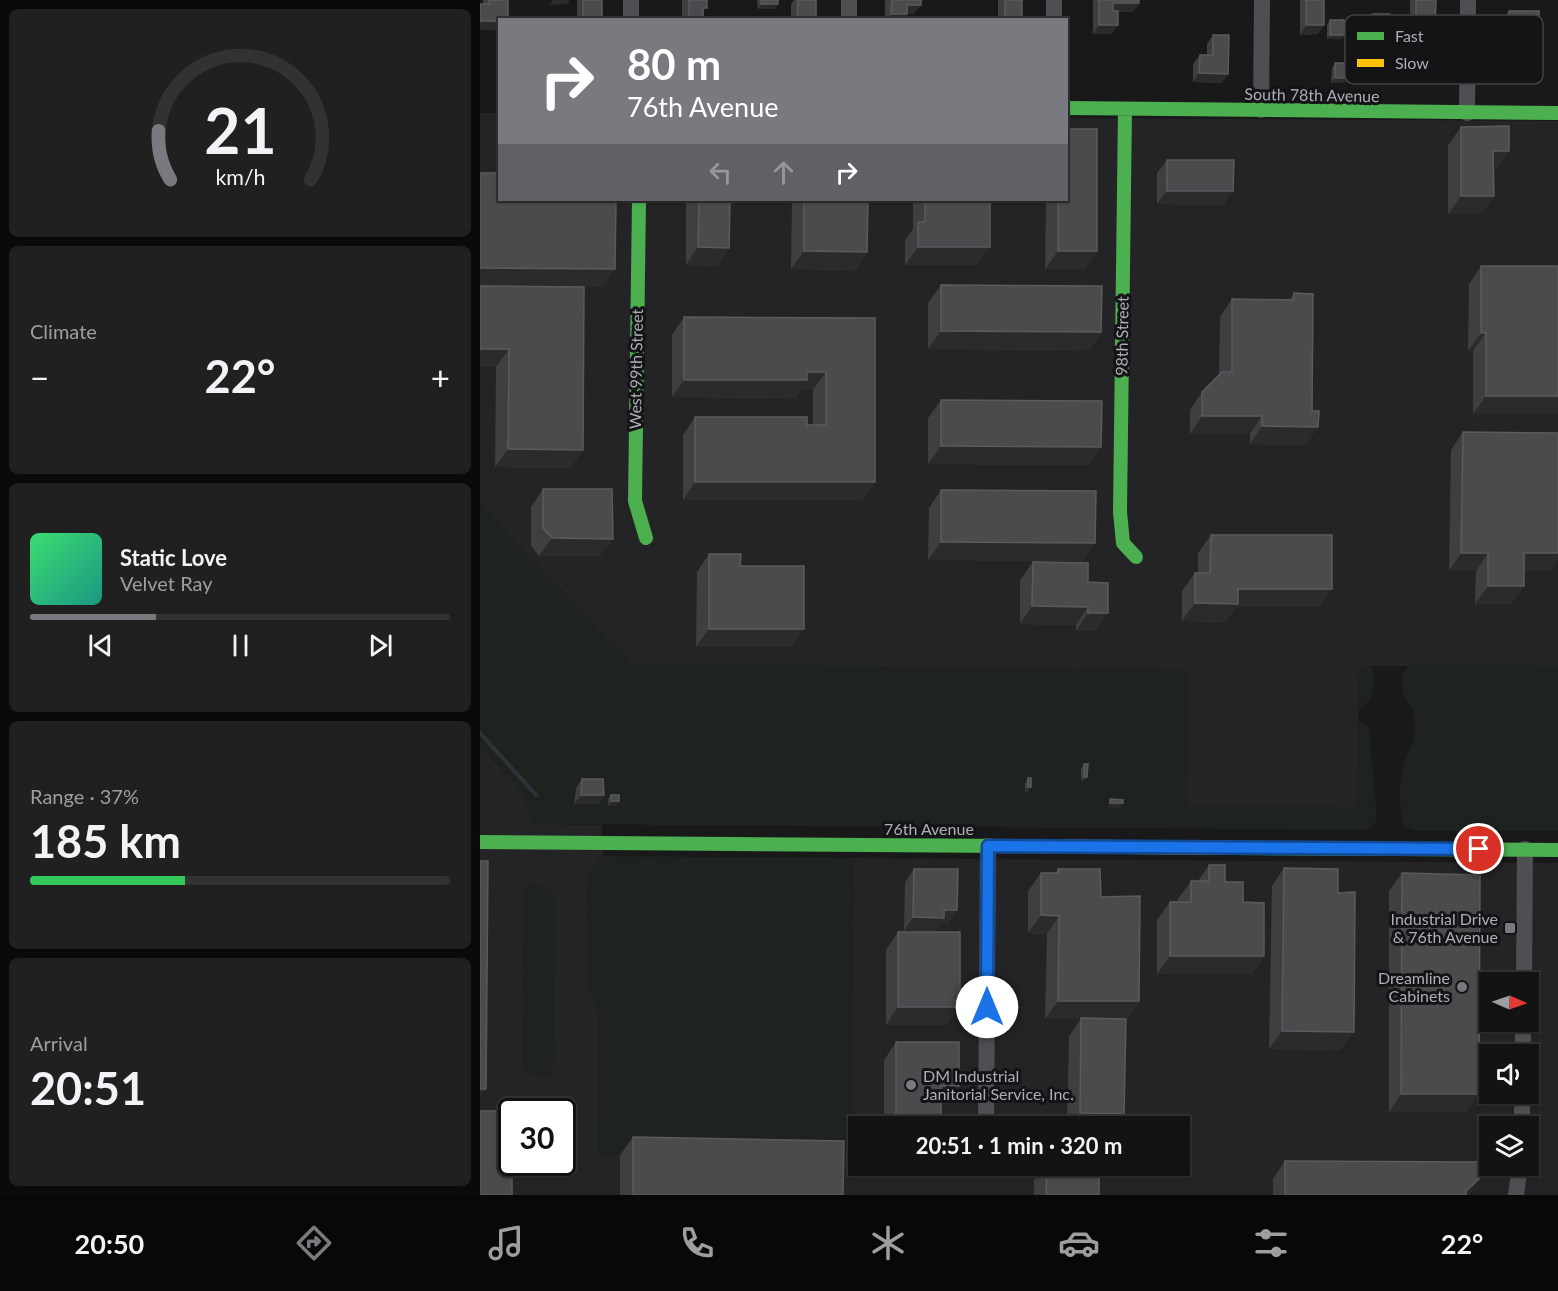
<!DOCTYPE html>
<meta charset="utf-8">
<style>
body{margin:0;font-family:Lato,sans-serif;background:#202021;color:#f1f3f6;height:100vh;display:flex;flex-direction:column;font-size:22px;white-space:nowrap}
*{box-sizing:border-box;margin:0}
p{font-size:20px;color:#9d9ea0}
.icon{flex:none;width:33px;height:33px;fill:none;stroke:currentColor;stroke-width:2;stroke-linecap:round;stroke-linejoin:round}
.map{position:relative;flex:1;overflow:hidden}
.sheet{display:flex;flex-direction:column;gap:9px;padding:9px;background:#0a0a0a;width:480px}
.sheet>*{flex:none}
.top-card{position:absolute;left:18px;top:18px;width:570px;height:183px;border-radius:0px;box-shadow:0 2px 4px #0004,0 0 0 2px #323233;background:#797a80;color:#fff;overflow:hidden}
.needle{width:39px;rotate:92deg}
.fabs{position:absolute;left:999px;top:972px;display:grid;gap:12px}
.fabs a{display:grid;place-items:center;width:60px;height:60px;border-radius:0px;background:#131313;box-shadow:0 2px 4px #0004,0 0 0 2px #323233;font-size:30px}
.speed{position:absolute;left:18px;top:1098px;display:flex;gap:12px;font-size:30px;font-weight:700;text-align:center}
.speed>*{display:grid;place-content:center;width:78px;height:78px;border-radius:50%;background:#131313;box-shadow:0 2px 4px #0004,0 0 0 2px #323233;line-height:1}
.speed .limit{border:3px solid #111;border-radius:9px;background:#fff;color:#111}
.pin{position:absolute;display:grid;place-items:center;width:51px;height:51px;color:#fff;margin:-26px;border:3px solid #fff;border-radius:50%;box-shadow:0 2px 6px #0007}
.me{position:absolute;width:66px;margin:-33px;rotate:0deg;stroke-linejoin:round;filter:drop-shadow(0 0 4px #0008)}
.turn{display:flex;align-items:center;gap:21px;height:126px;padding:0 30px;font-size:27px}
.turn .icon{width:78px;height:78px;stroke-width:2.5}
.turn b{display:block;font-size:42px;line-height:51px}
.lanes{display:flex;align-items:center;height:57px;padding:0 30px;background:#0003;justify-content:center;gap:30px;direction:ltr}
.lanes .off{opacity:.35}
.big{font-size:45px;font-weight:700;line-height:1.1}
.sheet .widget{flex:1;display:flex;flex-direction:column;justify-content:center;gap:9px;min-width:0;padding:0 21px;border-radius:9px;background:#202021}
.sheet .dial{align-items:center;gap:0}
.dial svg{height:156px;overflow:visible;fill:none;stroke:#323233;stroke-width:7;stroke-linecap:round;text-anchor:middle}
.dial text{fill:#f1f3f6;stroke:none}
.song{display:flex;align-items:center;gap:18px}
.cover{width:72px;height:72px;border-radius:9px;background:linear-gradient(135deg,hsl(140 70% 55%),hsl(170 70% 35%))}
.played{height:6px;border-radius:3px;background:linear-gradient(90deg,#797a80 30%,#323233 30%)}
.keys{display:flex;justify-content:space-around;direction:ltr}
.heat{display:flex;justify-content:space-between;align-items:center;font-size:33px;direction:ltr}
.charge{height:9px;border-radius:4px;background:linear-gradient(90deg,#34c759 37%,#323233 0)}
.trip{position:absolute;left:368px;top:1116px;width:342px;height:60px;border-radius:0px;background:#131313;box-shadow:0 2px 4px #0004,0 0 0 2px #323233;font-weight:700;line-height:60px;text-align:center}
.tab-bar{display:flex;height:96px;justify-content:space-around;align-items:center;background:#080808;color:#9d9ea0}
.tab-bar .icon{width:42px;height:42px}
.tab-bar .on{color:#797a80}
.tab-bar b{font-size:27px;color:#f1f3f6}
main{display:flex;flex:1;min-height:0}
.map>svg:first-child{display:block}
</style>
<main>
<section class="sheet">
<div class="widget dial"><svg viewBox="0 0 100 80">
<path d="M14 69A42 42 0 1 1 86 69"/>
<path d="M14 69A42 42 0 0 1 8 44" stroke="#797a80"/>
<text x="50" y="56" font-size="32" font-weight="700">21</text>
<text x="50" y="72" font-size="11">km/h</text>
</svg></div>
<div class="widget"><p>Climate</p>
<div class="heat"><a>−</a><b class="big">22°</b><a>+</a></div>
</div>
<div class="widget">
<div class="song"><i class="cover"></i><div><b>Static Love</b><p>Velvet Ray</p></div></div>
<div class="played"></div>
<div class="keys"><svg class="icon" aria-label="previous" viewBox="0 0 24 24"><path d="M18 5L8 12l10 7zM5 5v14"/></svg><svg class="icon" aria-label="pause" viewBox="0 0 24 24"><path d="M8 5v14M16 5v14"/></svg><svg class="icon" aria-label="next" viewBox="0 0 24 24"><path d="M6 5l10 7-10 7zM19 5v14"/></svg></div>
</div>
<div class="widget"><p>Range · 37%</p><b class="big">185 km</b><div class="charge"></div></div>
<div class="widget"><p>Arrival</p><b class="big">20:51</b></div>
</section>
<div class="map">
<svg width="1078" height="1195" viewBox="0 0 1078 1195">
<rect width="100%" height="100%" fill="#191919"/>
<path fill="#242426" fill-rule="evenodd" d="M0,113H19L20,200H586L587,118L1078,121V667L879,666L878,807L706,806L707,670L153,665L0,505Z
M0,746L44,794L54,824L122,825L123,856L109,873V991L119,1008L118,1155L370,1159L374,858L1078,863V1195H0ZM1010,982H1048V1022H1010ZM1010,1054H1048V1094H1010ZM32,1112H82V1162H32ZM378,1126H699V1166H378ZM1010,1126H1048V1166H1010Z"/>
<path fill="#1e231f" d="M0,505L153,665L708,670L706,806L877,807L879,721L889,726L897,817L895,824L888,830L54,824L44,794L0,746Z
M879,666H891C898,679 894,703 879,709Z
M929,666L1078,667V831H937L924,826C918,805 918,778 926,758C931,746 935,740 935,727C936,708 928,707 923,693C922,688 922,680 922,675Z
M123,856L374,858L370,1159L118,1155L119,1008L109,992L106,897L109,873Z
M50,884C64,885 72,886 75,901L73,1070L71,1075L65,1078L47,1074L42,1067L43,890Z"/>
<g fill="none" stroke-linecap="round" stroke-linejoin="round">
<path stroke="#2e333a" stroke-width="4" d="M0,733L56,795"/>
<path stroke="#4e4f52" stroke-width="16" d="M151,20V0
M369,20V0
M574,20V0
M781,110L782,0
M987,113L988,0
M1044,982L1045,849
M1043,1054V1022
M506,1126L508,846
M1042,1126V1094
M1036,1195L1040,1166"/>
<path stroke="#4caf50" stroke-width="14" d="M586,108L1078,113
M645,109L640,512L643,543L656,557
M159,200L155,501L166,538
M0,842L528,846
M752,848L1078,850"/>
<path stroke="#ffc107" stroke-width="14" d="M528,846L752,848"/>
</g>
<path fill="#3f3f41" d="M3,0H28L20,30H0V4H3Z
M97,0H122V20H97Z
M202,0H227L223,14V20H202Z
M277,0H298V4L294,9H278Z
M314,0H336V20H311V4Z
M405,0H441L434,14H427L423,20H405Z
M518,0H542V20H518Z
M613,0H659V3L653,12H638V25L631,34H613Z
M820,0H844L838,34L820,35Z
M930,0H956L948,37L930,36Z
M1029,11L1049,67H1020V51L1025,44V41H1020V24Z
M893,14L907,42H890V19Z
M850,20L865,35L861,39H847V25Z
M20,34V50H19L18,35Z
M733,35L742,83L713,82V64L720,55H727V44Z
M855,63L872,78L868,82L851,83L852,68Z
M981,127L1029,151L1017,169H1013L1014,196L1001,214H968V145Z
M687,160L744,205L677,204V173Z
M0,173L123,287L88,286L103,450L90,468L15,467L16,367Z
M206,200H250L249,248L237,266L206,265Z
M312,200H388L387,252L375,270L311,269Z
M433,200H510L497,265H425V240L433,229Z
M566,200H586L617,251L604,269H565Z
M1001,266H1078V414H993V351H988L989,284Z
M461,285L621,332L609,350L448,349V303Z
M814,293L832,411L826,445L770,444V434H710V410L722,392L739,375L740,317L752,299H810Z
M204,317L395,318V482L382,500H203V435L215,417L333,425V390H320L315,398L192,397V335Z
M461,400L621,447L609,465L448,464V418Z
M983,432L1078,433V559L1070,571H1044V586L1031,604H995L996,571H969L971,450Z
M63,489L120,556H59L51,546V507Z
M461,490L603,561L448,560L449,508Z
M731,535L852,589L839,607H755L745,622L702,621V591L715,573H718V553Z
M229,554L260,566L324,629L311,647H216L217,572Z
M553,562L608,582L628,613L615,631H596V625L540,624V580Z
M604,764L607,777L604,781H601V769Z
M548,778L551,787L548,792H545V783Z
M102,779L124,795L118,804H94L96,788Z
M131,795L139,801L135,806H128V799Z
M729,865L763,902L784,956L772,974H677V920L690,902H698V899L711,881H718Z
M804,868L858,893L861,1050L789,1049L792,886Z
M434,869L477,910L468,924H460L454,931H424L425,882Z
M578,869L621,897L659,1001L647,1019H642L644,1114L635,1126H587L589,1036L601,1019H565L567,934L548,933V891L561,873H575Z
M922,873L987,1112H909V891Z
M418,932L467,1025H406V950Z
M416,1042L466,1104H461L455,1126H404V1060Z
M153,1137L363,1195H140V1155Z
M805,1161L1000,1178L988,1195H793V1179Z
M564,1166H619V1195H554V1180Z"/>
<path fill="#2b2b2c" d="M73,0H90L87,4L70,5Z
M633,3H659L653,12H626Z
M281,4H298L294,9H278Z
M427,5H441L434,14H421Z
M411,14H427L423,20H408Z
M0,21H20V30H0Z
M619,25H638L631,34H613Z
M826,25H844L838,34L820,35Z
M936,27H955L948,37L930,36Z
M1029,27H1034L1025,41H1020Z
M850,35H865L861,39H847Z
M893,37H910L907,42H890Z
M1030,53H1059L1049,67H1020Z
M719,73L748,74L742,83L713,82Z
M855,78H872L868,82L851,83Z
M1013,151H1029L1017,169H1001Z
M687,191H753L744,205L677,204Z
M981,196H1014L1001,214H968Z
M218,247L249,248L237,266L206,265Z
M438,247H510L497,265H425Z
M324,251L387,252L375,270L311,269Z
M578,251H617L604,269H565Z
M0,268L135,269L123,287L0,286Z
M461,331L621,332L609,350L448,349Z
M1001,333H1006L993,351H988Z
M0,349H29L16,367H0Z
M327,372H346L333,390H320L315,398L192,397L204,380Z
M1006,396H1078V414H993Z
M722,416H782L770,434H710Z
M782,426L838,427L826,445L770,444Z
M461,446L621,447L609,465L448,464Z
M28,449L103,450L90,468L15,467Z
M215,482H395L382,500H203Z
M72,538L133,539L120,556H59Z
M461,542L615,543L603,561L448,560Z
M1078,545V559L1070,571H1032L1044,553Z
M981,553H1008L996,571H969Z
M1008,586H1044L1031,604H995Z
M758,589H852L839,607H755L745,622L702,621L715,603Z
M552,606L608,607L596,625L540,624Z
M608,613H628L615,631H596Z
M229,629H324L311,647H216Z
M604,777H607L604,781H601Z
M548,787H551L548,792H545Z
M101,795H124L118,804H94Z
M131,801H139L135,806H128Z
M630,803H643L640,808L627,807Z
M464,910H477L468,924H460L454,931H424L433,917Z
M561,915L579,916L567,934L548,933Z
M690,956H784L772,974H677Z
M578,1001H659L647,1019H565Z
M418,1007H480L467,1025H406Z
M802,1031L874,1032L861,1050L789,1049Z
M461,1086H479L466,1104H449Z
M0,1089H6L0,1098Z
M921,1094H999L987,1112H909Z
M600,1113L644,1114L635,1126H591Z
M416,1117L461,1118L455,1126H410Z
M1000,1178L988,1195H983L986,1191Z"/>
<path fill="#4b4b4e" stroke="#5a5b5e" stroke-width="1.5" d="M9,0H28V20H20V21H0V4H9Z
M103,0H122V20H103Z
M209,0H227V8H223V20H209Z
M281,0H298V4H281Z
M318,0H336V20H317Z
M412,0H441V5H427V14H411Z
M525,0H542V20H525Z
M619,0H659V3H633V11H638V25H619Z
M826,0H844V25H826Z
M936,0H956L955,27H936Z
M1029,11H1059V53H1030V37H1035L1034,27H1029Z
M893,14H910V37H893Z
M850,20H864L865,35H850Z
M733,35H749L748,74L719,73L720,55H733Z
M855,63H871L872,78H855Z
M1029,126V151H1013L1014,196H981V127Z
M586,129H617V251H578V200H586Z
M687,160H754L753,191H687Z
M0,173H20V200H136L135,269L0,268Z
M219,200H250L249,248L218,247Z
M324,200H388L387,252L324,251Z
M445,200H510V247H438V222H445Z
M1001,266H1078V396H1006V333H1001Z
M461,285L622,286L621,332L461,331Z
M0,286L104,287L103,450L28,449L29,349H0Z
M814,293L833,294L832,411H839L838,427L782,426V416H722V392L742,372H752V299L814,300Z
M204,317L395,318V482H215V417H327V425H346V372H327V380H204Z
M461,400L622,401L621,447L461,446Z
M983,432L1078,433V553H1044V586H1008V553H981Z
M63,489H132L133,539L72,538L63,528Z
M461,490L616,491L615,543L461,542Z
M731,535H852V589H758V604L715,603V573H730Z
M229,554H261L260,566H324V629H229Z
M553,562L608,563V582L628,583V613H608V607L552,606Z
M604,764H608L607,777H604Z
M548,778H551V787H548Z
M102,779H123L124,795H101Z
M131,795H139V801H131Z
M630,799L643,800V803H630Z
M0,861H8L6,1089H0Z
M729,865H745V882H763V902L784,903V956H690V902H711V881H729Z
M804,868L858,869V893L875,892L874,1032L802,1031Z
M434,869H478L477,910H464V918L433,917Z
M578,869H620L621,897L660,896L659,1001H578L579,916L561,915V873H579Z
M922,873L1000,875L999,1094H921Z
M418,932H480V1007H418Z
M601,1018L646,1019L644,1114L600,1113Z
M416,1042H479V1086H461V1118L416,1117Z
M0,1111H32V1195H0Z
M153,1137L364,1141L363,1195H153Z
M805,1161L999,1162L1000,1178L986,1191V1195H805Z
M567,1166H619V1195H566Z"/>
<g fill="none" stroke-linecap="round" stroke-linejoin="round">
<g stroke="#114b97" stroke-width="15">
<path id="route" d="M507,1007L508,846L999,849"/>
</g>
<use href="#route" stroke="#1a73e8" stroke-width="10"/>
</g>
<g fill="#797a80" stroke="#141315" stroke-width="2">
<rect x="1024" y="922" width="12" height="12" rx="3"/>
<circle cx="982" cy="987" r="6"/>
<circle cx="431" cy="1085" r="6"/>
</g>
<g text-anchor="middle" stroke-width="6" stroke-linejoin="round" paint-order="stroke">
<g font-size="16" fill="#acafb8" stroke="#141315">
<text transform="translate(832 95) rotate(1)" y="6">South 78th Avenue</text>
<text transform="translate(642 336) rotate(-89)" y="6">98th Street</text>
<text transform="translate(156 369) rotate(-89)" y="6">West 99th Street</text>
<text x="449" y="835">76th Avenue</text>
</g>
<g font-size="16" fill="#acafb8" stroke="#141315" text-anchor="end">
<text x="1018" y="925">Industrial Drive<tspan x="1018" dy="18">&amp; 76th Avenue</tspan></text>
<text x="970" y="984">Dreamline<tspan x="970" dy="18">Cabinets</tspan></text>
<text x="443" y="1082" text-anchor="start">DM Industrial<tspan x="443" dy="18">Janitorial Service, Inc.</tspan></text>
</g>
</g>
<rect x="865" y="15" width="198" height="69" rx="9" fill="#141315" stroke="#424246" stroke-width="1.5"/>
<rect x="877" y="32" width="27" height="8" fill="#4caf50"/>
<rect x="877" y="59" width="27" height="8" fill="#ffc107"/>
<g font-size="16" fill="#acafb8">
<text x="915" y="42">Fast</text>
<text x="915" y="69">Slow</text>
</g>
</svg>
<div class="fabs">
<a><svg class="needle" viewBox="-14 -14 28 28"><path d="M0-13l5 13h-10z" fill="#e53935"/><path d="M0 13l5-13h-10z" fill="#9d9ea0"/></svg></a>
<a><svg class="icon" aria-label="sound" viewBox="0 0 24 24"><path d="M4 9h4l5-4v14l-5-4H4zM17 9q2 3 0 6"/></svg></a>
<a><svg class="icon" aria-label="layers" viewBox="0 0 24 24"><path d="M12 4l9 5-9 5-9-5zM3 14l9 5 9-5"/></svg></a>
</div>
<div class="speed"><div class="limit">30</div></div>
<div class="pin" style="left:999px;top:849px;background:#d93025"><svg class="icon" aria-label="arrive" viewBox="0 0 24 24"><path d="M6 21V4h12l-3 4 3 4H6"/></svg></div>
<svg class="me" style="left:507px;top:1007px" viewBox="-20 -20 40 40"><circle r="19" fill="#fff"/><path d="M0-13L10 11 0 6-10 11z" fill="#1a73e8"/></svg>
<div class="trip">20:51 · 1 min · 320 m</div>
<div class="top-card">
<div class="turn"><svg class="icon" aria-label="right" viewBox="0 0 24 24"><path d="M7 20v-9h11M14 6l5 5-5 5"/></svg><div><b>80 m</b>76th Avenue</div></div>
<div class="lanes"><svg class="icon off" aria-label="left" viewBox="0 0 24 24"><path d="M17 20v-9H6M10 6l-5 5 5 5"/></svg><svg class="icon off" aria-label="ahead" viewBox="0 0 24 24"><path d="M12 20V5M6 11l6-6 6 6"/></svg><svg class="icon" aria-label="right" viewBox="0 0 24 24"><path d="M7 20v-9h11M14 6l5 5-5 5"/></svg></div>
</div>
</div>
</main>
<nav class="tab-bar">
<b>20:50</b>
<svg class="icon on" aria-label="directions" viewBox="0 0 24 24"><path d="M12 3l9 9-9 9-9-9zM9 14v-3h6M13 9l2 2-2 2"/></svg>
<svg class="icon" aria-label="music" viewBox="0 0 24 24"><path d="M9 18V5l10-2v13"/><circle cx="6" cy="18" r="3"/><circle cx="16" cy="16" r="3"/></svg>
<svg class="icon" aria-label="phone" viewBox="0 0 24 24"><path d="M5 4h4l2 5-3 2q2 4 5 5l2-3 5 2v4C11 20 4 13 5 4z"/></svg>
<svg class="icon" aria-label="climate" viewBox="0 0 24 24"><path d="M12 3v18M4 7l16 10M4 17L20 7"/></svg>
<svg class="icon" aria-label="car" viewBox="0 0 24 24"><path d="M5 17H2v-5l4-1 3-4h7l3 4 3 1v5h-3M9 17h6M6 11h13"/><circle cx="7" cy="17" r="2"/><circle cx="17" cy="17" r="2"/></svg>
<svg class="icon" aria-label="filters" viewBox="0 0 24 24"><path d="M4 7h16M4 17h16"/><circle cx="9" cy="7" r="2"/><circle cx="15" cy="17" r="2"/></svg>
<b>22°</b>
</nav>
